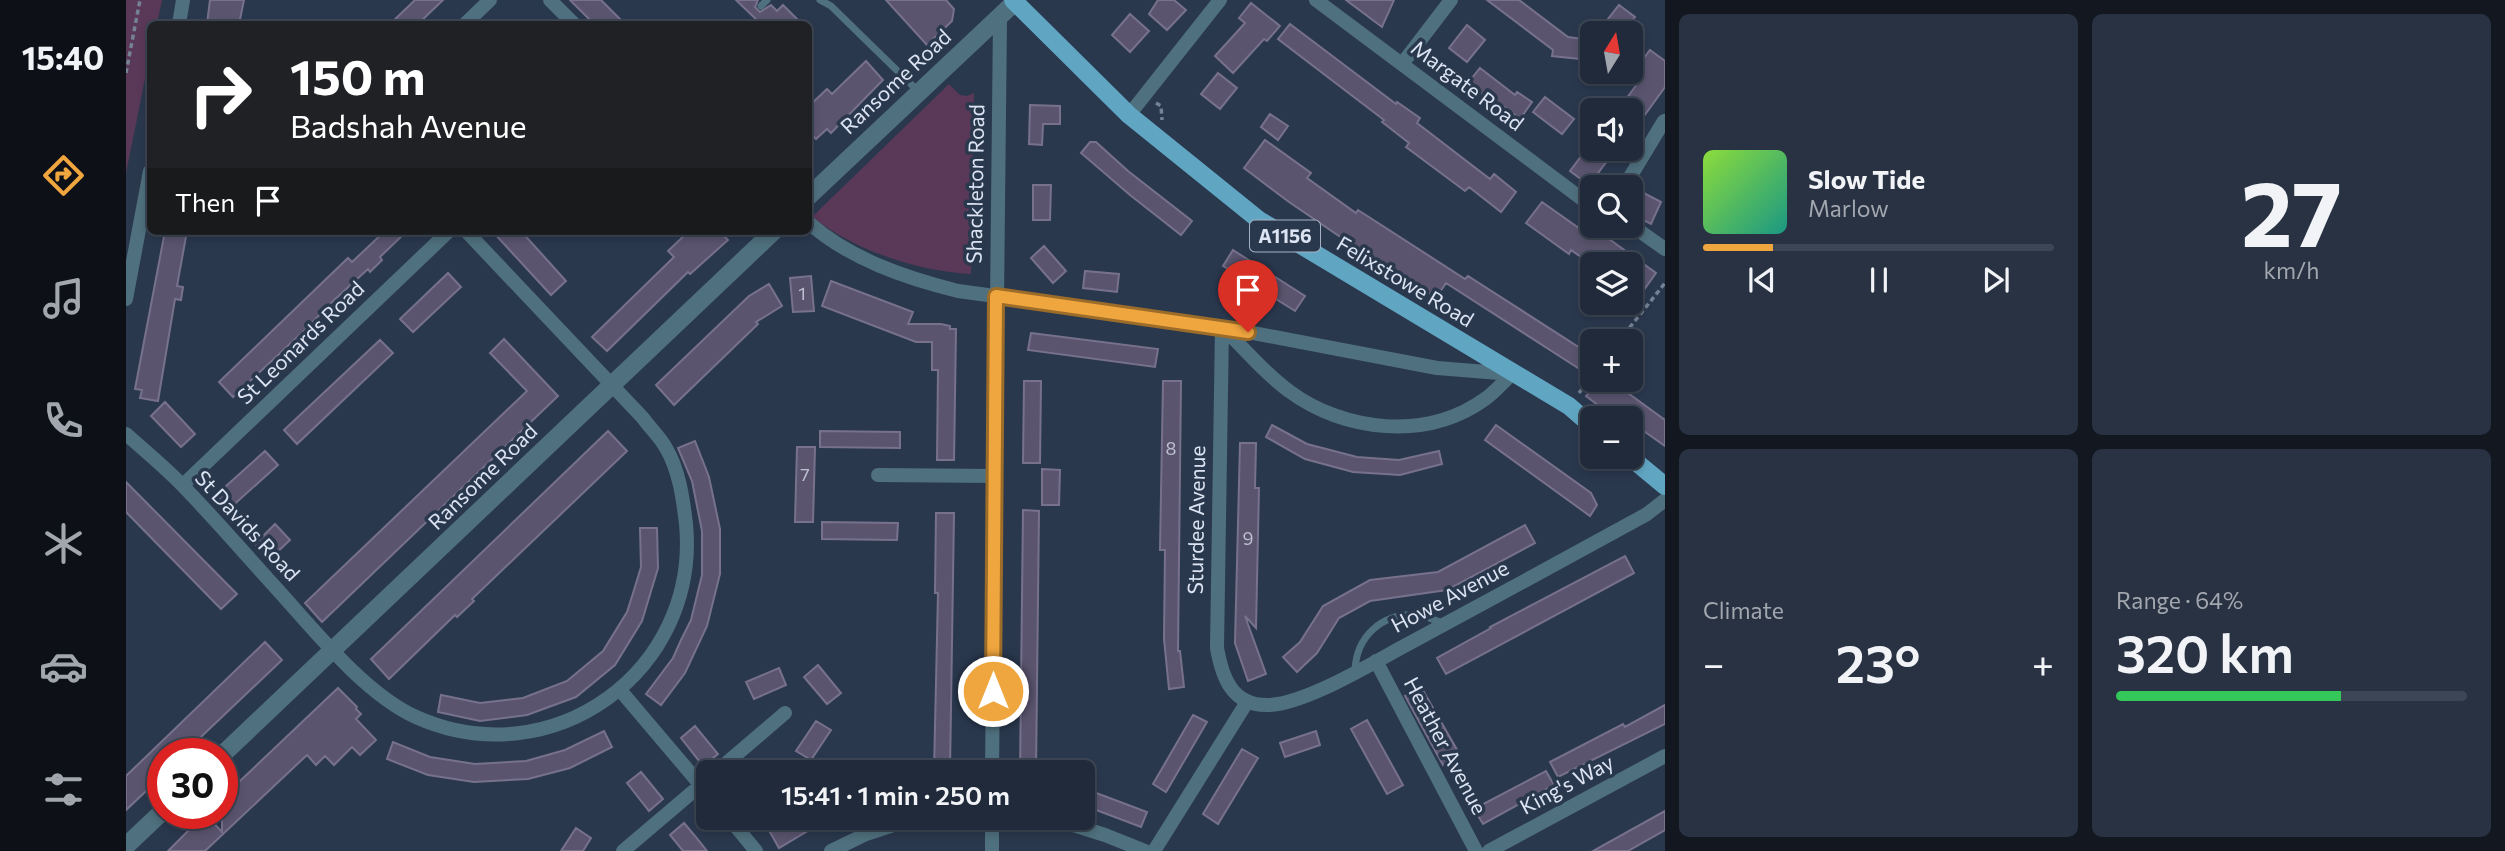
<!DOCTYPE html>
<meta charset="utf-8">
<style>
body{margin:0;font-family:Commissioner,sans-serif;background:#283242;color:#f1f3f6;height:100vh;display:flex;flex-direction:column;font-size:26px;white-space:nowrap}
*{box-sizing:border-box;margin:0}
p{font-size:23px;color:#a2a7af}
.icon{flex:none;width:38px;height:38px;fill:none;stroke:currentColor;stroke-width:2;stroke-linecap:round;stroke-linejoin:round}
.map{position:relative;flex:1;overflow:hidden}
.panel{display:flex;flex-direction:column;gap:14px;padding:14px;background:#121720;width:840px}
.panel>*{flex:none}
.hud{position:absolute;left:21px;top:21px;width:665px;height:214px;border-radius:10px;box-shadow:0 4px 10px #0003,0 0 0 2px #3d4654;background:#202124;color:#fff;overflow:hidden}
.needle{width:46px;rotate:11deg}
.fabs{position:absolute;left:1454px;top:21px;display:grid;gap:14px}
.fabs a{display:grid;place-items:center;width:63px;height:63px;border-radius:10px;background:#202a3a;box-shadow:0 4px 10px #0003,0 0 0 2px #3d4654;font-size:35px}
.speed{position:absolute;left:21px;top:738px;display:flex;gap:14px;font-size:35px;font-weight:700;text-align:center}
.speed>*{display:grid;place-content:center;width:91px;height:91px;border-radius:50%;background:#202a3a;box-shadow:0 4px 10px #0003,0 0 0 2px #3d4654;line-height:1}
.speed .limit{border:10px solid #d22;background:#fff;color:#111}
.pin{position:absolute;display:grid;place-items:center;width:60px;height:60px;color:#fff;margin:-72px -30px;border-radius:50% 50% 50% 0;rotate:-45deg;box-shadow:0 0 7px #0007}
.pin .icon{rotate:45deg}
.me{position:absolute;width:77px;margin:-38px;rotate:0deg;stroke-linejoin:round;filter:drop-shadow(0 0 5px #0008)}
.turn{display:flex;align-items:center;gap:24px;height:147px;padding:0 28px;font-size:32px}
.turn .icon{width:91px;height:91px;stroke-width:2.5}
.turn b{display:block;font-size:49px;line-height:60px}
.then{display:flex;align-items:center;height:66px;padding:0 28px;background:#0003;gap:14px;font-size:26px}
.big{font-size:52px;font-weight:600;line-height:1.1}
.panel .card{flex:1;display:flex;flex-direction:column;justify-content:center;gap:10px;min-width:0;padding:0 24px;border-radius:10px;background:#283242}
.panel .dial{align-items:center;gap:0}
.dial b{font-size:91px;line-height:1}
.song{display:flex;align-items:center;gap:21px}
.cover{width:84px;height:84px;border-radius:10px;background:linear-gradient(135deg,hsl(90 70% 55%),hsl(170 70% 35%))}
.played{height:7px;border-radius:4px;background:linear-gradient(90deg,#f0a63f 20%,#3d4654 20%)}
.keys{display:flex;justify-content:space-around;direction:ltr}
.heat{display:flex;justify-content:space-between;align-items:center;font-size:38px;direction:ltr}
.charge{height:10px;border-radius:5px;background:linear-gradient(90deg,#34c759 64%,#3d4654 0)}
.panel .tiles{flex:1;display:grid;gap:14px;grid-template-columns:repeat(2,1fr)}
.trip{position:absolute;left:570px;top:760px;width:399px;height:70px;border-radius:10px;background:#202a3a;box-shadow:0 4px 10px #0003,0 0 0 2px #3d4654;font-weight:600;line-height:70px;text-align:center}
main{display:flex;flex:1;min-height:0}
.tabs{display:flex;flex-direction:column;width:126px;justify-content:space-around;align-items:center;background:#0d1117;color:#a2a7af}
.tabs .icon{width:49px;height:49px}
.tabs .selected{color:#f0a63f}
.tabs b{font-size:32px;color:#f1f3f6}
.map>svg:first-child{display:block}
</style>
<main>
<nav class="tabs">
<b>15:40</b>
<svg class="icon selected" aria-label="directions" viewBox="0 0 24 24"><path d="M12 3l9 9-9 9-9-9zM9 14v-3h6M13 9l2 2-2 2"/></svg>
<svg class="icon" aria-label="music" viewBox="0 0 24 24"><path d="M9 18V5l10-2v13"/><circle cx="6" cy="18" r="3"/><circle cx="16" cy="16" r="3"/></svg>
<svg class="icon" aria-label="phone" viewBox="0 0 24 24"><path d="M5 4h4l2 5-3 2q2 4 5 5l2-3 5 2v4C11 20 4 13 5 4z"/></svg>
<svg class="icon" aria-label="climate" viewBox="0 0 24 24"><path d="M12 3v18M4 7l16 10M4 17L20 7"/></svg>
<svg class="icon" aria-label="car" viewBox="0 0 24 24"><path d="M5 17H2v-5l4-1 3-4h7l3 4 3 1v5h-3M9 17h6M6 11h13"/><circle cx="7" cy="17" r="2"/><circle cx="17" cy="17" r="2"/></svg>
<svg class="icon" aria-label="filters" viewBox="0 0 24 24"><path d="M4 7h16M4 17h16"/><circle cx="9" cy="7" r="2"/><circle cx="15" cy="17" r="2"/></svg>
</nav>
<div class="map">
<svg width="1539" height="851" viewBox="0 0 1539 851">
<rect width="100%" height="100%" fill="#2a384e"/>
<path fill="#5a3858" d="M0,0H36L31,24H24V54L0,173Z
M823,84L834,95L841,96L848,93L845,274C791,271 730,251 686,217Z"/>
<path fill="#5a546f" stroke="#77718d" stroke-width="2" d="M84,0H118L113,24H81Z
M289,0H317L292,24H264Z
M444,0H475L499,24H468Z
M610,0H632L629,7L634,12L645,5L651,11L657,5L676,24H635Z
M760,0H820L828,9L826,21L801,45Z
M1032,0H1048L1060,10L1041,30L1023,14Z
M1220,0H1268L1256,27Z
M1361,0H1393L1442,37L1465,40L1463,60L1426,56L1427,50Z
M1125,3L1154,26L1141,41L1138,39L1107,73L1089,56L1119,23L1113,18Z
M1493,5L1509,17L1497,33H1471Z
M1004,14L1023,31L1004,52L986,35Z
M1164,24L1270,104L1271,102L1294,118L1291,123L1364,179L1368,174L1390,192L1375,212L1343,187L1339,191L1280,147L1283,143L1256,122L1258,120L1152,39Z
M1341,25L1359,40L1341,62L1323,48Z
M1524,50L1539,61V87L1505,134V110H1492L1517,76L1509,70Z
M740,61L757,80L705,133L701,129L690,139L682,131V107L701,89L706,94Z
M1354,68L1389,95L1391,92L1406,102L1394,119L1373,103L1371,106L1342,83Z
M1092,73L1111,88L1094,109L1075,94Z
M1419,97L1448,119L1436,134L1407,112Z
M904,105L934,106V124H917L916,145L903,144Z
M1144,114L1162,126L1152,140L1135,127Z
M1139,140L1185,173L1181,178L1230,213L1232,210L1339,279L1342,276L1465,355L1455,370L1320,283L1310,298L1258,265L1257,266L1163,202L1118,168Z
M964,142H970L1002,171L1066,221L1055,235L1004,195L955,153Z
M1464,149H1490L1463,185L1444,171L1456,155L1458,157Z
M907,185H925L924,220H907Z
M1512,190L1535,202L1525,224L1505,214V206Z
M1416,202L1467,238L1472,231L1530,273L1505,308V264H1465L1445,250L1443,254L1400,223Z
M39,231H61L51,286L57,287L55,300L49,299L32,401L14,398L16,390L9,389Z
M259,231H281L254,257L256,260L244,272L242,269L205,303L180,329L107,397L93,382L222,258L226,262Z
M366,231H395L440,281L425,295Z
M563,231H593L602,240L564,274L562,272L481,351L466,337L548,257L542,251Z
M918,246L940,271L927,283L905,258Z
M1107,250L1179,296L1169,311L1097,266Z
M959,271L993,274L991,292L957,288Z
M322,273L335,287L287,332L274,319Z
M685,276L688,311L667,312L664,278Z
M705,281L787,312L782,324H815L824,326V329H830L828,460H811L812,370H806V342H790L696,306Z
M643,284L656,306L630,322L632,324L548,405L530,385L623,296Z
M905,333L1032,349L1029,367L902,350Z
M378,339L432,396L196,622L179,603L401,391L364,353Z
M254,340L267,353L171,444L158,430Z
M1473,380H1484L1539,420V446L1505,422V418H1489L1460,396Z
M898,381H915L914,463H897Z
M1037,381H1055L1052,651H1054L1058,687L1043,689L1038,639L1039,550H1034Z
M39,402L69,434L55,447L25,416Z
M1146,425L1181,444L1231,457L1273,460L1313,451L1316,464L1274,475L1227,472L1179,459L1140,437Z
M1370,425L1465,493L1471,505L1464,516L1359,440Z
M482,431L501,451L346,599L348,601L331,617L329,615L263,679L245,659Z
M694,431L774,432V448L694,447Z
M569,441L583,477L594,529V574L581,626L559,673L535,705L520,694L547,658L555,640L565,620L576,575V531L566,481L552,448Z
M1114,443H1130L1129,488H1133L1130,628L1119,616L1140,674L1122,681L1109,643Z
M671,447H689L687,522H669Z
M139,451L152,465L103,509L90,495Z
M916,469L934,470L933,505H916Z
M0,482L111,594L95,609L0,512Z
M897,510L913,511L910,772H894Z
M810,513H828L824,771H808L812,593H809Z
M696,522L772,523L771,540L696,539Z
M149,524L164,540L144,559L129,544Z
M1399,525L1409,543L1321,590L1244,601L1213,618L1191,653L1171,672L1157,657L1174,642L1197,606L1244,580L1312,572Z
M514,528H531L532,568L516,621L489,665L450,697L401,715L354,721L312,712L315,695L354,703L397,698L441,681L477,651L501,612L508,590L515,567Z
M1499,556L1508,573L1320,674L1311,658L1365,628L1364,627Z
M139,642L156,660L57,754H37V775L0,810V776Z
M692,665L715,693L701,704L678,677Z
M653,668L660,685L628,699L620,682Z
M1295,687L1334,755L1317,765L1279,696Z
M212,688L231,707L230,709L235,714L230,719L250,740L234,755L226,747L208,765L199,756L190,765L181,755L79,851H42L79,814L96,832V798Z
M1539,705V724L1432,777L1424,762L1497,724L1499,727Z
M1067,715L1081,722L1040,792L1027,784Z
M1241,720L1277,785L1261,794L1225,729Z
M690,721L705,730L685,760L670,751Z
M569,726L592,754L577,766L555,738Z
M478,731L486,747L444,768L402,779L348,782L302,775L261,759L267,742L304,757L349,764L400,761L439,750Z
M1190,731L1194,745L1159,757L1154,743Z
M1116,749L1132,758L1092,824L1077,814Z
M1420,771L1428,785L1357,824L1348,809Z
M515,772L537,799L523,811L501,783Z
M957,788L1021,812L1015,827L957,805Z
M1539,811V830L1502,851H1467Z
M670,817H705L653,848L644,832Z
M558,823L569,836L581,851H557L544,835Z
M450,828L465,838L457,851H435Z"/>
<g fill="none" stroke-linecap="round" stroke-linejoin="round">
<path stroke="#758194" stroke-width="3.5" stroke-dasharray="5 3.5" stroke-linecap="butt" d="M0,73L14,0
M1030,103L1035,106L1036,120
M1493,341L1539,283
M1453,393L1466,375"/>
<path stroke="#4f707e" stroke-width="7" d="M694,0L705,6L792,91
M635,6L641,0
M1229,671C1230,636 1257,612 1292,615C1301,616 1310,621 1319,624"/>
<path stroke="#4f707e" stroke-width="14" d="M424,0L448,24
M1190,0L1460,202L1466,204
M53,24L57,0
M339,24L364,0
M1276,64L1325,0
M1003,115L1094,0
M1498,187L1538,121
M682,222C723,259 780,278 832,291L1096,327L1311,368L1386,374
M1505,225L1539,249
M0,299L24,171
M1096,327L1091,648C1096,677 1106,706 1142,705C1180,704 1246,663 1282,644C1362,601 1441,558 1521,514L1539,500
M1097,328C1118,348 1139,374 1163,391C1218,432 1301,441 1359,399C1369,392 1377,382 1386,374
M0,434C19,451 40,468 58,487C90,520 120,555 151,589C189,631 239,694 290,717C426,778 574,671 560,524C557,498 553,470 540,448C534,437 524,428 517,418L340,231
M752,475L868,476
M57,485L323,231
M1250,661L1350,851
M494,690L583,795
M590,772L659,713
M866,772L874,18
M602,817L630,851
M922,817L979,835L1019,851
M497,851L583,778
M705,851L740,834L792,817
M866,851V817
M1028,851L1121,702
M1363,851L1539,756"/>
<path stroke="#4f707e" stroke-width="18" d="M682,197L889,2
M96,755L648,231
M0,846L37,811"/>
<path stroke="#60a6c3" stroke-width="18" d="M887,0L1003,115L1133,220L1443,406L1466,426
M1504,457L1539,486"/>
</g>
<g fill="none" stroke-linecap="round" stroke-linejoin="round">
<g stroke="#9c6c29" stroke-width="18">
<path id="route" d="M867,691L870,296L1122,332"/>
</g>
<use href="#route" stroke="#f0a63f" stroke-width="12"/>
</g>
<g text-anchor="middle" stroke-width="7" stroke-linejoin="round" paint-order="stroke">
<g font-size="18" fill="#bcc0d2">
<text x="676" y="300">1</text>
<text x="1045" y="455">8</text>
<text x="679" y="481">7</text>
<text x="1122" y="545">9</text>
</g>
<rect fill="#2a384e" stroke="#a7b0c2" stroke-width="2" x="1124" y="220.5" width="70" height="31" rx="5"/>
<g font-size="19" font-weight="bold" fill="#dce4f3">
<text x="1159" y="243">A1156</text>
</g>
<g font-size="21" fill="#dce4f3" stroke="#2a384e">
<text transform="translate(770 82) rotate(-43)" y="7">Ransome Road</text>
<text transform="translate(1341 86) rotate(37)" y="7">Margate Road</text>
<text transform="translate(850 184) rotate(-89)" y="7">Shackleton Road</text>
<text transform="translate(1279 282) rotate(31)" y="7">Felixstowe Road</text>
<text transform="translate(175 343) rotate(-44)" y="7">St Leonards Road</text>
<text transform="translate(357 477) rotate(-44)" y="7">Ransome Road</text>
<text transform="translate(1071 520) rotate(-89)" y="7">Sturdee Avenue</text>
<text transform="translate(121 526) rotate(47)" y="7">St Davids Road</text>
<text transform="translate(1324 597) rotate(-28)" y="7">Howe Avenue</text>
<text transform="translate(1319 746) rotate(62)" y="7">Heather Avenue</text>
<text transform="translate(1441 785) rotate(-28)" y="7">King's Way</text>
</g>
</g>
</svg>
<div class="fabs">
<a><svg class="needle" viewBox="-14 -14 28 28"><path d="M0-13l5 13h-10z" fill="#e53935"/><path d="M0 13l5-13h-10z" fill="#a2a7af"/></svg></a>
<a><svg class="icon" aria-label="sound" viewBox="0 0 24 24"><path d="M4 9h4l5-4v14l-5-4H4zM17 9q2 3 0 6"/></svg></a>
<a><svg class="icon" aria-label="search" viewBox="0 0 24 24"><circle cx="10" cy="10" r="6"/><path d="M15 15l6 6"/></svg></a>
<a><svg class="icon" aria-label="layers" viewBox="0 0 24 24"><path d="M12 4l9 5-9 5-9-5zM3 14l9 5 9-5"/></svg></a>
<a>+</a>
<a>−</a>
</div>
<div class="speed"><div class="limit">30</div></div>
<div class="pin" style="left:1122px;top:332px;background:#d93025"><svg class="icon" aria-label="arrive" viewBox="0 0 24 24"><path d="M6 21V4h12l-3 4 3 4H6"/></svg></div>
<svg class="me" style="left:867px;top:691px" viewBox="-20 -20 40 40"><circle r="17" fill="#f0a63f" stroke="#fff" stroke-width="3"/><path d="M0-11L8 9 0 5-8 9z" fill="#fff"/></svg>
<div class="trip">15:41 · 1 min · 250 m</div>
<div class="hud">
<div class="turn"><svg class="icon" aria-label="right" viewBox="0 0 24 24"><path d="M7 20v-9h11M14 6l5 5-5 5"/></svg><div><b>150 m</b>Badshah Avenue</div></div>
<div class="then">Then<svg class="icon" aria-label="arrive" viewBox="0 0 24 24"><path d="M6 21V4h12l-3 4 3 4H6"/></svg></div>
</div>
</div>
<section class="panel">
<div class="tiles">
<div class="card">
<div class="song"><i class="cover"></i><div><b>Slow Tide</b><p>Marlow</p></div></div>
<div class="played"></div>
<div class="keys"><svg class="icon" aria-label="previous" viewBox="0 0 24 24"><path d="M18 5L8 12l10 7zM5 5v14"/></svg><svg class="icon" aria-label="pause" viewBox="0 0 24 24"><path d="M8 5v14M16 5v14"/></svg><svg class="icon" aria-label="next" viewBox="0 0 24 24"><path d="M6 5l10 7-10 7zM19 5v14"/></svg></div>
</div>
<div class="card dial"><b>27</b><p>km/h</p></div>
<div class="card"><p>Climate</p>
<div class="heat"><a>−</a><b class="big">23°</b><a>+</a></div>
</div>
<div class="card"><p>Range · 64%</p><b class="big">320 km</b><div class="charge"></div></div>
</div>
</section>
</main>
